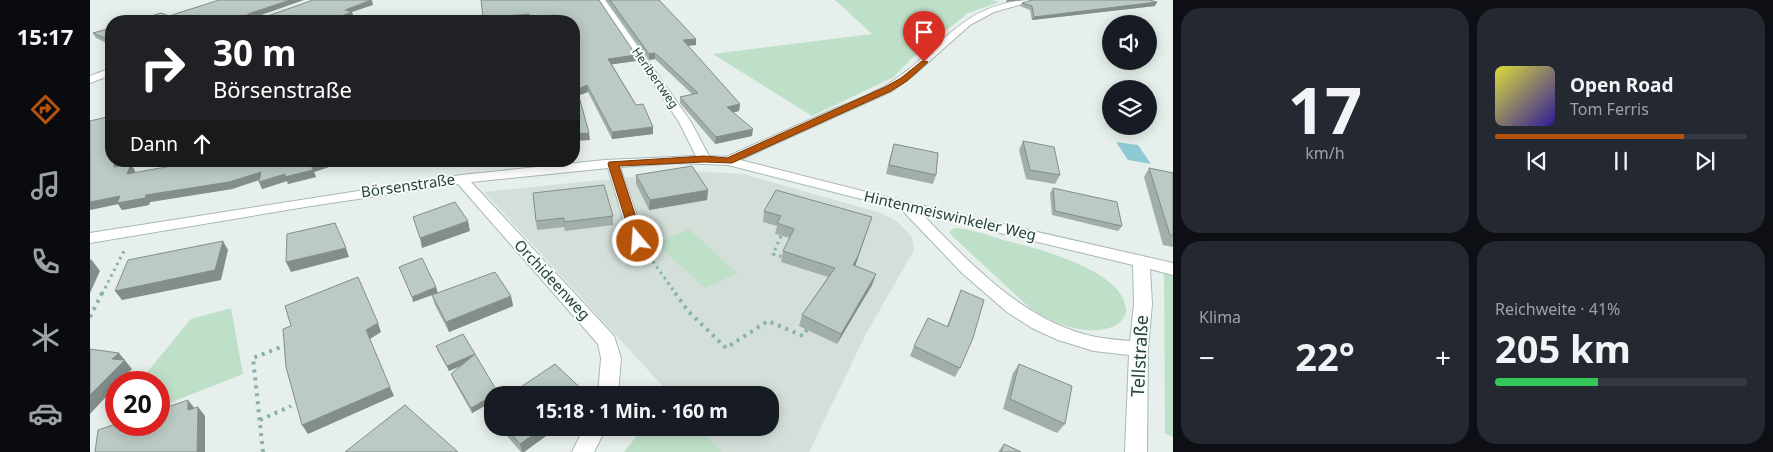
<!DOCTYPE html>
<html lang="de">
<meta charset="utf-8">
<style>
body{margin:0;font-family:"Noto Sans",sans-serif;background:#242831;color:#f1f3f6;height:100vh;display:flex;flex-direction:column;font-size:19px;white-space:nowrap}
*{box-sizing:border-box;margin:0}
p{font-size:16px;color:#9ea1a6}
.icon{flex:none;width:28px;height:28px;fill:none;stroke:currentColor;stroke-width:2;stroke-linecap:round;stroke-linejoin:round}
.map{position:relative;flex:1;overflow:hidden}
.sheet{display:flex;flex-direction:column;gap:8px;padding:8px;background:#0d0f14;width:600px}
.sheet>*{flex:none}
.banner{position:absolute;left:15px;top:15px;width:475px;height:152px;border-radius:20px;box-shadow:0 2px 12px #0003;background:#202124;color:#fff;overflow:hidden}
.fabs{position:absolute;left:1012px;top:15px;display:grid;gap:10px}
.fabs a{display:grid;place-items:center;width:55px;height:55px;border-radius:50%;background:#171b24;box-shadow:0 2px 12px #0003;font-size:25px}
.speed{position:absolute;left:15px;top:371px;display:flex;gap:10px;font-size:25px;font-weight:700;text-align:center}
.speed>*{display:grid;place-content:center;width:65px;height:65px;border-radius:50%;background:#171b24;box-shadow:0 2px 12px #0003;line-height:1}
.speed .limit{border:8px solid #d22;background:#fff;color:#111}
.pin{position:absolute;display:grid;place-items:center;width:42px;height:42px;color:#fff;margin:-51px -21px;border-radius:50% 50% 50% 0;rotate:-45deg;box-shadow:0 0 5px #0007}
.pin .icon{rotate:45deg}
.me{position:absolute;width:55px;margin:-28px;rotate:342deg;stroke-linejoin:round;filter:drop-shadow(0 0 4px #0008)}
.turn{display:flex;align-items:center;gap:18px;height:105px;padding:0 25px;font-size:22px}
.turn .icon{width:65px;height:65px;stroke-width:2.5}
.turn b{display:block;font-size:35px;line-height:42px}
.then{display:flex;align-items:center;height:48px;padding:0 25px;background:#0003;gap:10px;font-size:19px}
.big{font-size:38px;font-weight:700;line-height:1.1}
.sheet .tile{flex:1;display:flex;flex-direction:column;justify-content:center;gap:8px;min-width:0;padding:0 18px;border-radius:20px;background:#242831}
.sheet .dial{align-items:center;gap:0}
.dial b{font-size:65px;line-height:1}
.song{display:flex;align-items:center;gap:15px}
.cover{width:60px;height:60px;border-radius:8px;background:linear-gradient(135deg,hsl(60 70% 55%),hsl(250 70% 35%))}
.played{height:5px;border-radius:2px;background:linear-gradient(90deg,#b45309 75%,#363941 75%)}
.keys{display:flex;justify-content:space-around;direction:ltr}
.heat{display:flex;justify-content:space-between;align-items:center;font-size:28px;direction:ltr}
.charge{height:8px;border-radius:4px;background:linear-gradient(90deg,#34c759 41%,#363941 0)}
.sheet .tiles{flex:1;display:grid;gap:8px;grid-template-columns:repeat(2,1fr)}
.trip{position:absolute;left:394px;top:386px;width:295px;height:50px;border-radius:20px;background:#171b24;box-shadow:0 2px 12px #0003;font-weight:700;line-height:50px;text-align:center}
main{display:flex;flex:1;min-height:0}
.tab-bar{display:flex;flex-direction:column;width:90px;justify-content:space-around;align-items:center;background:#090b0e;color:#9ea1a6}
.tab-bar .icon{width:35px;height:35px}
.tab-bar .selected{color:#b45309}
.tab-bar b{font-size:22px;color:#f1f3f6}
.map>svg:first-child{display:block}
</style>
<main>
<nav class="tab-bar">
<b>15:17</b>
<svg class="icon selected" aria-label="directions" viewBox="0 0 24 24"><path d="M12 3l9 9-9 9-9-9zM9 14v-3h6M13 9l2 2-2 2"/></svg>
<svg class="icon" aria-label="music" viewBox="0 0 24 24"><path d="M9 18V5l10-2v13"/><circle cx="6" cy="18" r="3"/><circle cx="16" cy="16" r="3"/></svg>
<svg class="icon" aria-label="phone" viewBox="0 0 24 24"><path d="M5 4h4l2 5-3 2q2 4 5 5l2-3 5 2v4C11 20 4 13 5 4z"/></svg>
<svg class="icon" aria-label="climate" viewBox="0 0 24 24"><path d="M12 3v18M4 7l16 10M4 17L20 7"/></svg>
<svg class="icon" aria-label="car" viewBox="0 0 24 24"><path d="M5 17H2v-5l4-1 3-4h7l3 4 3 1v5h-3M9 17h6M6 11h13"/><circle cx="7" cy="17" r="2"/><circle cx="17" cy="17" r="2"/></svg>
</nav>
<div class="map">
<svg width="1083" height="452" viewBox="0 0 1083 452">
<rect width="100%" height="100%" fill="#e6efeb"/>
<path fill="#d4dfda" d="M599,171L653,174L791,213L808,222L822,237L824,250L776,334L719,452H632L610,428H680V395H581L394,192Z"/>
<path fill="#bfe0c8" d="M745,0H902L910,2L878,13L820,60L804,77L722,116L623,54L782,34Z
M865,228C881,229 897,235 913,240C944,248 1034,269 1036,310C1037,316 1031,322 1026,325C1001,339 962,323 940,308L861,235L860,231Z
M599,229L647,273L615,288L566,243Z
M1074,271L1083,274V437L1075,433Z
M141,308L153,374L69,407V382H49L101,319Z
M553,428H610L632,452H534Z"/>
<path fill="#8ec9d4" d="M1026,142L1048,145L1061,164L1038,160Z"/>
<g fill="none" stroke-linecap="round" stroke-linejoin="round">
<g stroke="#a8b8b2" stroke-width="2">
<path id="minor" d="M507,0H515L601,122L619,156L636,157C672,141 708,125 744,109C761,102 779,95 795,86C851,53 871,0 946,0L904,12L880,25L825,74L802,91L650,160L816,202L1083,263V275L1060,269L1062,304L1058,349L1057,452H1035L1039,355L1004,351L968,340L942,328L917,312L872,273L811,209L638,165L589,163L530,167L556,241L553,245H543L540,241L518,168L381,182L524,336L531,358L528,395H508L511,358L508,344L368,184L221,206L0,243V233L371,175L515,160L606,156L589,122ZM832,214L1043,265L1044,304L1040,341C1029,340 1017,339 1006,337C934,322 881,264 832,214Z
M21,68V75L0,83V76Z
M494,428H516L504,452H482Z"/>
</g>
<path stroke="#86b3a5" stroke-width="3" stroke-dasharray="2.5 4" stroke-linecap="butt" d="M691,236L683,254L696,258
M559,256L586,294
M12,294L34,251"/>
<path stroke="#86b3a5" stroke-width="4" stroke-dasharray="3 5" stroke-linecap="butt" d="M585,293L598,311L636,348L678,321L713,336L719,326
M0,317L12,293
M170,420L201,406
M173,452L163,358L196,345"/>
<use href="#minor" fill="#fff" fill-rule="evenodd"/>
</g>
<path fill="#a1aea9" d="M391,0H509L546,61L522,64L546,105L563,127V134L522,139L498,92L484,97V62H486L484,58V21H441L440,19L420,21H394Z
M516,0H569L606,45L598,46L650,104L649,111L643,112L662,136L625,144L590,103V97L602,94L565,59L559,60Z
M932,3L1065,6L942,20L940,10L930,6Z
M21,28V45L6,38L3,33Z
M0,121L31,161L30,166L41,164L45,171L44,173L116,161H294V165L248,164L224,172L226,177L198,184L197,181L172,189L170,180L142,189L60,202L59,205L32,210L28,204L0,210Z
M933,141L970,175L965,184L936,179L929,150Z
M804,144L846,175L843,184L796,174L801,153Z
M1059,168L1083,173V247L1073,245L1054,177Z
M546,175L618,190L617,200L559,210L546,184Z
M963,188L1032,226L1028,231L962,215L960,193Z
M686,190L765,266L786,274L782,285L747,344L709,326L712,315L738,277L691,262L693,251L700,238L685,234L687,226L673,222L674,211Z
M443,193L523,216V225L475,231L474,227L447,230Z
M871,290L870,368L865,377L820,356L824,346L857,326L867,300Z
M342,295L421,296L423,306L359,332L345,305Z
M346,346L385,355L402,395V402L382,413L363,379L361,374L371,366L359,371L348,351Z
M929,364L975,424L967,433L913,409L923,373Z
M410,428H467L434,452H431Z
M914,444L931,452H908Z"/>
<path fill="#838d89" d="M200,0H214L160,19L157,16L158,14Z
M282,0L283,5L262,12L264,17L253,21H238L255,10Z
M917,0H932L916,2Z
M1067,2L1065,6L942,20L944,17Z
M439,14L440,19L420,21H394L393,18Z
M465,15V21H442L441,17Z
M606,39V45L593,46V40Z
M565,53V59L559,60V54Z
M546,55V61L518,65V59Z
M497,85L498,92L484,97V91Z
M650,104L649,111L637,114V107Z
M563,127V134L522,139V132Z
M663,129L662,136L625,144L626,137Z
M499,133L500,140L484,141V134Z
M25,161H31L28,174L24,167Z
M233,161H247L248,164L224,172L226,177L198,184L197,181L172,189L169,182Z
M41,164L45,171L42,181L37,174Z
M171,172L174,178L142,189L60,202L59,205L32,210L28,204L0,210V202L30,196L56,195Z
M618,190L617,200L559,210L560,200Z
M782,217L765,267L763,265Z
M378,221L380,231L332,248L330,238Z
M133,241L138,250L131,280L32,300L25,291Z
M256,248L259,257L201,272L196,262Z
M1,259L10,271L0,293V261Z
M786,274L782,285L747,344L751,334Z
M346,287L348,293L323,302L322,297Z
M421,296L423,306L359,332L356,322Z
M288,323L291,332L280,339L276,330Z
M29,353L42,369L30,382H26V386L0,414V395L22,359Z
M385,354L386,359L359,371L357,366Z
M300,387L304,396L218,434L212,425Z
M402,396V402L382,413L381,408Z
M98,400L105,409L98,410Z
M108,407L115,416V452H107Z
M453,428H467L434,452H432L430,444Z"/>
<path fill="#bbcac4" stroke="#838d89" d="M129,0H200L158,14L157,16L172,18L223,0H281L255,10L262,12L238,21H44L71,13L79,16Z
M391,0H509L546,55L518,59L546,105L553,104L563,127L522,132L497,85L484,91V62L488,61L484,53V21H468L465,15L441,17L439,14L393,18Z
M520,0H569L606,39L593,40L650,104L637,107L663,129L626,137L590,97L608,93L565,53L559,54Z
M942,0H1059L1067,2L944,17L942,6L932,3Z
M21,28V41L3,33Z
M484,100H490L499,133L484,134Z
M21,116V161H25L24,167L41,164L37,174L109,161L108,163L116,161H233L221,165L223,170L195,177V174L169,182L171,172L139,182L56,195L55,198L27,203L30,196L0,202V121Z
M933,141L964,147L970,175L940,170Z
M804,144L848,153L846,175L799,165Z
M602,166L618,190L560,200L546,175Z
M1059,168L1083,173V236L1080,235Z
M514,185L523,216L474,222V218L446,221L443,193Z
M963,188L1027,202L1032,226L965,211Z
M686,190L782,217L768,256L763,265L786,274L751,334L712,315L745,268L693,251L704,229L687,223L691,216L674,211Z
M365,202L378,221L330,238L323,217Z
M245,223L256,248L196,262L197,234Z
M133,241L125,270L25,291L38,260Z
M332,258L346,287L322,297L309,267Z
M405,272L421,296L356,322L342,295Z
M268,277L288,323L276,330L300,387L212,425L196,367L193,329L201,326L195,306Z
M871,290L894,300L883,338L870,368L824,346L838,318L858,327Z
M373,334L385,354L357,366L346,346Z
M0,349L29,353L22,359L35,360L0,395Z
M385,354L408,393L402,395V396L381,408L361,374Z
M465,364L498,395H419Z
M929,364L982,386L975,424L920,399Z
M98,400V410L108,407L107,452H5L8,430L26,424V425H69V410Z
M315,405L368,452H255Z
M416,428H453L430,444Z
M914,444L931,452H911Z"/>
<path fill="#b45309" stroke="#753606" d="M832,61L838,62L817,81L801,91L642,163L614,162L529,166L554,241L548,245L542,241L518,164L519,162L614,156L637,158L795,87L811,78Z"/>
<g text-anchor="middle" stroke-width="4" stroke-linejoin="round" paint-order="stroke">
<g font-size="12" fill="#24423a" stroke="#f7fbf9">
<text transform="translate(565 78) rotate(55)" y="4">Heribertweg</text>
</g>
<g font-size="15" fill="#24423a" stroke="#f7fbf9">
<text transform="translate(318 186) rotate(-8)" y="5">Börsenstraße</text>
<text transform="translate(860 216) rotate(13)" y="5">Hintenmeiswinkeler Weg</text>
<text transform="translate(462 280) rotate(47)" y="5">Orchideenweg</text>
</g>
<g font-size="18" fill="#24423a" stroke="#f7fbf9">
<text transform="translate(1050 356) rotate(-87)" y="6">Tellstraße</text>
</g>
</g>
</svg>
<div class="fabs">
<a><svg class="icon" aria-label="sound" viewBox="0 0 24 24"><path d="M4 9h4l5-4v14l-5-4H4zM17 9q2 3 0 6"/></svg></a>
<a><svg class="icon" aria-label="layers" viewBox="0 0 24 24"><path d="M12 4l9 5-9 5-9-5zM3 14l9 5 9-5"/></svg></a>
</div>
<div class="speed"><div class="limit">20</div></div>
<div class="pin" style="left:834px;top:62px;background:#d93025"><svg class="icon" aria-label="arrive" viewBox="0 0 24 24"><path d="M6 21V4h12l-3 4 3 4H6"/></svg></div>
<svg class="me" style="left:548px;top:241px" viewBox="-20 -20 40 40"><circle r="17" fill="#b45309" stroke="#fff" stroke-width="3"/><path d="M0-11L8 9 0 5-8 9z" fill="#fff"/></svg>
<div class="trip">15:18 · 1 Min. · 160 m</div>
<div class="banner">
<div class="turn"><svg class="icon" aria-label="right" viewBox="0 0 24 24"><path d="M7 20v-9h11M14 6l5 5-5 5"/></svg><div><b>30 m</b>Börsenstraße</div></div>
<div class="then">Dann<svg class="icon" aria-label="ahead" viewBox="0 0 24 24"><path d="M12 20V5M6 11l6-6 6 6"/></svg></div>
</div>
</div>
<section class="sheet">
<div class="tiles">
<div class="tile dial"><b>17</b><p>km/h</p></div>
<div class="tile">
<div class="song"><i class="cover"></i><div><b>Open Road</b><p>Tom Ferris</p></div></div>
<div class="played"></div>
<div class="keys"><svg class="icon" aria-label="previous" viewBox="0 0 24 24"><path d="M18 5L8 12l10 7zM5 5v14"/></svg><svg class="icon" aria-label="pause" viewBox="0 0 24 24"><path d="M8 5v14M16 5v14"/></svg><svg class="icon" aria-label="next" viewBox="0 0 24 24"><path d="M6 5l10 7-10 7zM19 5v14"/></svg></div>
</div>
<div class="tile"><p>Klima</p>
<div class="heat"><a>−</a><b class="big">22°</b><a>+</a></div>
</div>
<div class="tile"><p>Reichweite · 41%</p><b class="big">205 km</b><div class="charge"></div></div>
</div>
</section>
</main>
